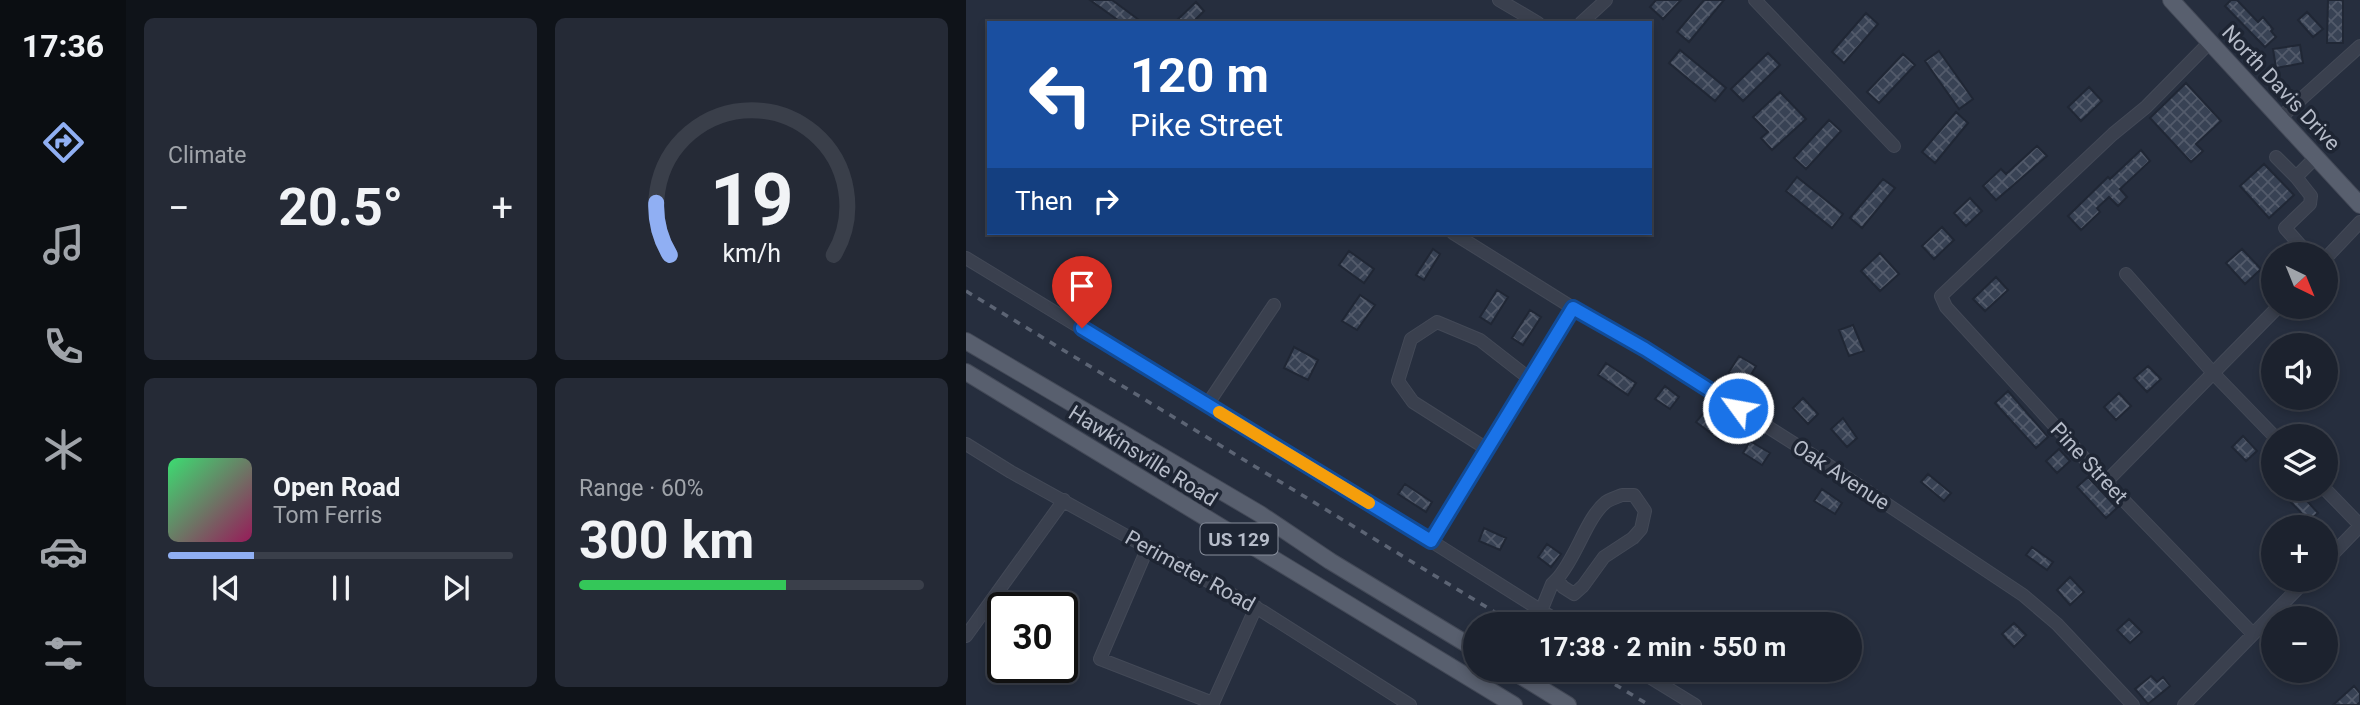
<!DOCTYPE html>
<meta charset="utf-8">
<style>
body{margin:0;font-family:Roboto,sans-serif;background:#252a36;color:#f1f3f6;height:100vh;display:flex;flex-direction:column;font-size:26px;white-space:nowrap}
*{box-sizing:border-box;margin:0}
p{font-size:23px;color:#a0a4aa}
.icon{flex:none;width:38px;height:38px;fill:none;stroke:currentColor;stroke-width:2;stroke-linecap:round;stroke-linejoin:round}
.map{position:relative;flex:1;overflow:hidden}
.side{display:flex;flex-direction:column;gap:18px;padding:18px;background:#0f1319;width:840px}
.side>*{flex:none}
.hud{position:absolute;left:21px;top:21px;width:665px;height:214px;border-radius:0px;box-shadow:0 4px 10px #0003,0 0 0 2px #3a3f4a;background:#1a4fa0;color:#fff;overflow:hidden}
.needle{width:46px;rotate:137deg}
.controls{position:absolute;left:1295px;top:242px;display:grid;gap:14px}
.controls a{display:grid;place-items:center;width:77px;height:77px;border-radius:50%;background:#1c222e;box-shadow:0 4px 10px #0003,0 0 0 2px #3a3f4a;font-size:35px}
.speed{position:absolute;left:21px;top:592px;display:flex;gap:14px;font-size:35px;font-weight:700;text-align:center}
.speed>*{display:grid;place-content:center;width:91px;height:91px;border-radius:50%;background:#1c222e;box-shadow:0 4px 10px #0003,0 0 0 2px #3a3f4a;line-height:1}
.speed .limit{border:4px solid #111;border-radius:10px;background:#fff;color:#111}
.pin{position:absolute;display:grid;place-items:center;width:60px;height:60px;color:#fff;margin:-72px -30px;border-radius:50% 50% 50% 0;rotate:-45deg;box-shadow:0 0 7px #0007}
.pin .icon{rotate:45deg}
.me{position:absolute;width:77px;margin:-38px;rotate:302deg;stroke-linejoin:round;filter:drop-shadow(0 0 5px #0008)}
.turn{display:flex;align-items:center;gap:24px;height:147px;padding:0 28px;font-size:32px}
.turn .icon{width:91px;height:91px;stroke-width:2.5}
.turn b{display:block;font-size:49px;line-height:60px}
.then{display:flex;align-items:center;height:66px;padding:0 28px;background:#0003;gap:14px;font-size:26px}
.big{font-size:52px;font-weight:700;line-height:1.1}
.side .card{flex:1;display:flex;flex-direction:column;justify-content:center;gap:10px;min-width:0;padding:0 24px;border-radius:10px;background:#252a36}
.side .dial{align-items:center;gap:0}
.dial svg{height:182px;overflow:visible;fill:none;stroke:#3a3f4a;stroke-width:7;stroke-linecap:round;text-anchor:middle}
.dial text{fill:#f1f3f6;stroke:none}
.song{display:flex;align-items:center;gap:21px}
.cover{width:84px;height:84px;border-radius:10px;background:linear-gradient(135deg,hsl(140 70% 55%),hsl(330 70% 35%))}
.played{height:7px;border-radius:4px;background:linear-gradient(90deg,#90aff3 25%,#3a3f4a 25%)}
.keys{display:flex;justify-content:space-around;direction:ltr}
.heat{display:flex;justify-content:space-between;align-items:center;font-size:38px;direction:ltr}
.charge{height:10px;border-radius:5px;background:linear-gradient(90deg,#34c759 60%,#3a3f4a 0)}
.side .tiles{flex:1;display:grid;gap:18px;grid-template-columns:repeat(2,1fr)}
.trip{position:absolute;left:497px;top:612px;width:399px;height:70px;border-radius:35px;background:#1c222e;box-shadow:0 4px 10px #0003,0 0 0 2px #3a3f4a;font-weight:700;line-height:70px;text-align:center}
main{display:flex;flex:1;min-height:0}
.dock{display:flex;flex-direction:column;width:126px;justify-content:space-around;align-items:center;background:#0b0e12;color:#a0a4aa}
.dock .icon{width:49px;height:49px}
.dock .on{color:#90aff3}
.dock b{font-size:32px;color:#f1f3f6}
.map>svg:first-child{display:block}
</style>
<main>
<nav class="dock">
<b>17:36</b>
<svg class="icon on" aria-label="directions" viewBox="0 0 24 24"><path d="M12 3l9 9-9 9-9-9zM9 14v-3h6M13 9l2 2-2 2"/></svg>
<svg class="icon" aria-label="music" viewBox="0 0 24 24"><path d="M9 18V5l10-2v13"/><circle cx="6" cy="18" r="3"/><circle cx="16" cy="16" r="3"/></svg>
<svg class="icon" aria-label="phone" viewBox="0 0 24 24"><path d="M5 4h4l2 5-3 2q2 4 5 5l2-3 5 2v4C11 20 4 13 5 4z"/></svg>
<svg class="icon" aria-label="climate" viewBox="0 0 24 24"><path d="M12 3v18M4 7l16 10M4 17L20 7"/></svg>
<svg class="icon" aria-label="car" viewBox="0 0 24 24"><path d="M5 17H2v-5l4-1 3-4h7l3 4 3 1v5h-3M9 17h6M6 11h13"/><circle cx="7" cy="17" r="2"/><circle cx="17" cy="17" r="2"/></svg>
<svg class="icon" aria-label="filters" viewBox="0 0 24 24"><path d="M4 7h16M4 17h16"/><circle cx="9" cy="7" r="2"/><circle cx="15" cy="17" r="2"/></svg>
</nav>
<section class="side">
<div class="tiles">
<div class="card"><p>Climate</p>
<div class="heat"><a>−</a><b class="big">20.5°</b><a>+</a></div>
</div>
<div class="card dial"><svg viewBox="0 0 100 80">
<path d="M14 69A42 42 0 1 1 86 69"/>
<path d="M14 69A42 42 0 0 1 8 46" stroke="#90aff3"/>
<text x="50" y="56" font-size="32" font-weight="700">19</text>
<text x="50" y="72" font-size="11">km/h</text>
</svg></div>
<div class="card">
<div class="song"><i class="cover"></i><div><b>Open Road</b><p>Tom Ferris</p></div></div>
<div class="played"></div>
<div class="keys"><svg class="icon" aria-label="previous" viewBox="0 0 24 24"><path d="M18 5L8 12l10 7zM5 5v14"/></svg><svg class="icon" aria-label="pause" viewBox="0 0 24 24"><path d="M8 5v14M16 5v14"/></svg><svg class="icon" aria-label="next" viewBox="0 0 24 24"><path d="M6 5l10 7-10 7zM19 5v14"/></svg></div>
</div>
<div class="card"><p>Range · 60%</p><b class="big">300 km</b><div class="charge"></div></div>
</div>
</section>
<div class="map">
<svg width="1394" height="705" viewBox="0 0 1394 705">
<defs>
<pattern id="building-cross-hatch" width="8" height="8" patternUnits="userSpaceOnUse" patternTransform="scale(1.75)"><rect width="8" height="8" fill="#384254"/><path d="M0 0l8 8M0 8l8-8" fill="none" stroke="#535b6b"/></pattern>
</defs>
<rect width="100%" height="100%" fill="#262e3e"/>
<path fill="url(#building-cross-hatch)" stroke="#202735" stroke-width="2" d="M124,0H146L177,23H156Z
M690,0H715L697,19L684,7Z
M738,0H758L723,42L711,32Z
M1265,0H1271L1292,22L1297,17L1307,29L1305,31L1310,37L1299,47L1259,6Z
M1362,0H1377V43H1361Z
M230,2L238,11L226,23H208Z
M1341,12L1357,29L1347,37L1332,20Z
M900,13L912,24L878,63L866,52Z
M1334,45L1337,63L1310,68L1307,49Z
M714,50L760,88L749,101L703,63Z
M973,51L1007,99L993,109L959,61Z
M802,53L814,65L777,101L765,89Z
M937,54L949,65L913,103L901,92Z
M1220,83L1255,121L1230,144L1237,151L1225,162L1184,118Z
M1123,87L1136,101L1115,121L1102,107Z
M814,92L840,119L806,150L795,138L802,132L787,117Z
M990,112L1002,123L969,163L956,152Z
M863,120L875,131L840,169L828,158Z
M1071,146L1081,156L1030,200L1017,186L1035,169L1040,174Z
M1175,150L1184,161L1154,189L1161,197L1152,206L1143,197L1131,208L1134,212L1115,230L1102,216L1142,177L1144,179Z
M1298,164L1328,195L1303,218L1274,186Z
M831,177L877,214L866,228L820,191Z
M917,179L929,188L896,228L884,218Z
M1004,198L1016,211L1000,226L988,213Z
M976,227L988,240L968,259L956,246Z
M467,249L474,254L458,280L450,275Z
M1276,249L1295,269L1279,284L1260,263Z
M383,251L408,269L398,283L373,265Z
M914,253L933,274L914,291L895,271Z
M1030,277L1042,290L1019,311L1007,299Z
M531,290L542,297L525,324L514,317Z
M394,295L409,305L391,330L376,321Z
M564,310L575,317L557,345L546,338Z
M887,325L898,351L883,356L873,330Z
M328,347L352,360L342,380L318,368Z
M773,356L790,366L781,382L763,372Z
M640,363L670,383L662,395L632,375Z
M1182,366L1195,379L1181,392L1168,378Z
M699,386L713,397L704,409L689,399Z
M1042,391L1082,437L1070,448L1029,403Z
M1153,393L1165,406L1150,420L1138,407Z
M837,398L852,414L842,424L827,408Z
M739,411L761,427L753,439L730,422Z
M877,418L891,438L881,447L865,429Z
M1277,436L1291,451L1280,461L1266,447Z
M784,441L804,453L796,465L777,453Z
M1093,449L1104,461L1091,473L1080,461Z
M962,474L985,493L978,501L955,482Z
M1122,477L1151,508L1140,518L1111,487Z
M439,484L466,502L460,512L432,494Z
M856,489L876,503L869,514L848,501Z
M1330,489L1352,513L1343,521L1321,498Z
M518,528L540,538L534,550L513,541Z
M581,544L595,554L585,567L572,557Z
M1066,547L1087,562L1081,570L1060,555Z
M1104,577L1118,592L1104,605L1091,590Z
M1163,619L1176,632L1164,643L1151,630Z
M1048,623L1060,635L1048,647L1036,634Z
M1185,676L1191,682L1197,677L1204,686L1182,704L1169,689Z
M1388,686L1394,693V702L1391,705H1367Z"/>
<g fill="none" stroke-linecap="round" stroke-linejoin="round">
<g stroke="#434957" stroke-width="14">
<path id="minor" d="M533,0L572,23
M789,0L928,146
M615,23L640,0
M1244,42L1180,107L1147,134L975,296L980,307L1140,482L1287,634
M1314,118L1394,46
M1310,157L1330,177
M487,233L607,308L679,349L865,467L1057,595L1091,624L1167,705
M1342,254L1319,228L1344,204L1345,196L1330,177L1350,157
M0,258L465,541L598,625
M1360,258L1394,222
M1160,274L1248,374L1308,436
M241,405L308,305
M0,444L45,472L296,611L444,705
M521,449L447,402L432,381L445,339L471,322L514,340L564,379
M1140,482L1313,306
M1358,488L1394,525
M656,495H668L679,511L675,529L667,538L638,557L617,586L608,594L597,587L591,579C611,557 620,518 640,502C645,499 651,497 656,495Z
M465,541L607,308
M182,547L134,659L247,703L290,607
M1360,561L1394,526
M575,611L586,584L591,579
M0,636L98,500
M672,670L729,705
M1218,705L1341,579"/>
</g>
<g stroke="#434957" stroke-width="18">
<path id="major" d="M1205,0L1394,205
M0,341L294,514L364,561L509,649
M0,372L548,705
M545,670L602,705"/>
</g>
<use href="#minor" stroke="#3a404e" stroke-width="12"/>
<use href="#major" stroke="#585f6e" stroke-width="16"/>
<path stroke="#5c6474" stroke-width="3.5" stroke-dasharray="7 7" stroke-linecap="butt" d="M0,291L550,625
M625,670L683,705"/>
</g>
<g fill="none" stroke-linecap="round" stroke-linejoin="round">
<g stroke="#114b97" stroke-width="18">
<path id="route" d="M116,328L465,541L607,308L679,349L772,408"/>
</g>
<use href="#route" stroke="#1a73e8" stroke-width="12"/>
<path stroke="#f59e0b" stroke-width="12" d="M253,412L403,503"/>
</g>
<g text-anchor="middle" stroke-width="7" stroke-linejoin="round" paint-order="stroke">
<rect fill="#1e2533" stroke="#888f9c" stroke-width="2" x="234.5" y="523.5" width="77" height="31" rx="5"/>
<g font-size="19" font-weight="bold" fill="#b6bcc9">
<text x="273" y="546">US 129</text>
</g>
<g font-size="21" fill="#b6bcc9" stroke="#1e2533">
<text transform="translate(1315 88) rotate(47)" y="7">North Davis Drive</text>
<text transform="translate(177 456) rotate(32)" y="7">Hawkinsville Road</text>
<text transform="translate(1123 463) rotate(47)" y="7">Pine Street</text>
<text transform="translate(875 475) rotate(33)" y="7">Oak Avenue</text>
<text transform="translate(224 571) rotate(29)" y="7">Perimeter Road</text>
</g>
</g>
</svg>
<div class="controls">
<a><svg class="needle" viewBox="-14 -14 28 28"><path d="M0-13l5 13h-10z" fill="#e53935"/><path d="M0 13l5-13h-10z" fill="#a0a4aa"/></svg></a>
<a><svg class="icon" aria-label="sound" viewBox="0 0 24 24"><path d="M4 9h4l5-4v14l-5-4H4zM17 9q2 3 0 6"/></svg></a>
<a><svg class="icon" aria-label="layers" viewBox="0 0 24 24"><path d="M12 4l9 5-9 5-9-5zM3 14l9 5 9-5"/></svg></a>
<a>+</a>
<a>−</a>
</div>
<div class="speed"><div class="limit">30</div></div>
<div class="pin" style="left:116px;top:328px;background:#d93025"><svg class="icon" aria-label="arrive" viewBox="0 0 24 24"><path d="M6 21V4h12l-3 4 3 4H6"/></svg></div>
<svg class="me" style="left:772px;top:408px" viewBox="-20 -20 40 40"><circle r="17" fill="#1a73e8" stroke="#fff" stroke-width="3"/><path d="M0-11L8 9 0 5-8 9z" fill="#fff"/></svg>
<div class="trip">17:38 · 2 min · 550 m</div>
<div class="hud">
<div class="turn"><svg class="icon" aria-label="left" viewBox="0 0 24 24"><path d="M17 20v-9H6M10 6l-5 5 5 5"/></svg><div><b>120 m</b>Pike Street</div></div>
<div class="then">Then<svg class="icon" aria-label="right" viewBox="0 0 24 24"><path d="M7 20v-9h11M14 6l5 5-5 5"/></svg></div>
</div>
</div>
</main>
